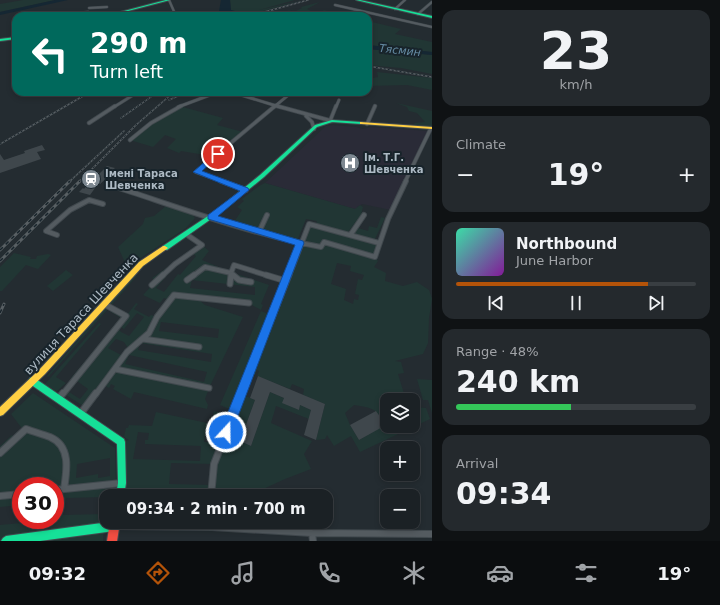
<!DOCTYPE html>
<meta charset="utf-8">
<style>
body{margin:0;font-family:"DejaVu Sans",sans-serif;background:#24292d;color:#f1f3f6;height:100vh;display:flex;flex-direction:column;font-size:15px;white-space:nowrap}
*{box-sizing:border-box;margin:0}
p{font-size:13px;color:#a0a3a7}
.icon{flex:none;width:22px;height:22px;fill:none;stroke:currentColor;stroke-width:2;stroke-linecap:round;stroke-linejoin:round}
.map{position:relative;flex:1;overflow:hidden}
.details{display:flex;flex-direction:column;gap:10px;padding:10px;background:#0f1214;width:288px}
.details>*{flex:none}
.guide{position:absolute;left:12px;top:12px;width:360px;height:84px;border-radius:12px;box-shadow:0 2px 6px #0003,0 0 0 1px #393e42;background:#00695c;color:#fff;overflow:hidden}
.tools{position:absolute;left:380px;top:393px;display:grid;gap:8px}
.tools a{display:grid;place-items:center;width:40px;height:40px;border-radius:8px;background:#1b2125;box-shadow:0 2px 6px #0003,0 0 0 1px #393e42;font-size:20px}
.speed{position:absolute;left:12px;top:477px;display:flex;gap:8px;font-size:20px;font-weight:700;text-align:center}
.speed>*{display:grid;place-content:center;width:52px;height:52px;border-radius:50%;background:#1b2125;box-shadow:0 2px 6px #0003,0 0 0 1px #393e42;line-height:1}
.speed .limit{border:6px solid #d22;background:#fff;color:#111}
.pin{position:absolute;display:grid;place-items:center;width:34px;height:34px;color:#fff;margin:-17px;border:2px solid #fff;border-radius:50%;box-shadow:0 1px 4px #0007}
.me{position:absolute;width:44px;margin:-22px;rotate:21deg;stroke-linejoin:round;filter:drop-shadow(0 0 3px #0008)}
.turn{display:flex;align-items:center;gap:14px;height:84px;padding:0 12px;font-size:18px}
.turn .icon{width:52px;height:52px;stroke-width:2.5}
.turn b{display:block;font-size:28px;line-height:34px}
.big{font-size:30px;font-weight:700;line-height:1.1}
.details .tile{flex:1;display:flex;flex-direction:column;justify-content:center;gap:6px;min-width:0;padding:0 14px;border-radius:12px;background:#24292d}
.details .dial{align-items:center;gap:0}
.dial b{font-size:52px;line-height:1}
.song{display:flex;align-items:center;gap:12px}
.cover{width:48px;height:48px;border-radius:6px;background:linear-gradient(135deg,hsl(160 70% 55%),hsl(290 70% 35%))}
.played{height:4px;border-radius:2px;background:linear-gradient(90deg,#b45309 80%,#393e42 80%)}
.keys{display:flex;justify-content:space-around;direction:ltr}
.heat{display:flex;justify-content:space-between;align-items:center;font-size:22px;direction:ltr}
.charge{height:6px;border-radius:3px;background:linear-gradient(90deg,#34c759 48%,#393e42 0)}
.trip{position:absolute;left:99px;top:489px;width:234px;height:40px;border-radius:12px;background:#1b2125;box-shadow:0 2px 6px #0003,0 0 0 1px #393e42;font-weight:700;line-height:40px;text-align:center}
.menu{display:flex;height:64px;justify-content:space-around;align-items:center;background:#0b0d0f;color:#a0a3a7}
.menu .icon{width:28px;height:28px}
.menu .current{color:#b45309}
.menu b{font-size:18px;color:#f1f3f6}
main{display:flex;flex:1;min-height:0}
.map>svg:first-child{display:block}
</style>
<main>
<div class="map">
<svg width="432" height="541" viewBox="0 0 432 541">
<rect width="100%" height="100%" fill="#242c31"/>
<path fill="#2a2b37" d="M333,125L356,127L363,129L371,127L429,131L391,210L362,204L355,209L265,183L326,126Z"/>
<path fill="#213634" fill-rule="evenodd" d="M23,0H55L0,12V4Z
M230,0H295L259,10L303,0L256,13L249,12L246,14H254C245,17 239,14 231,10Z
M320,2L307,9L317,14L324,10L349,16H270L297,8L277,15L294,12L302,8L301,7Z
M368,21L401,29L395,34L432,42V52L368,45Z
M368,49L432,55V74L401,68L368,65Z
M377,72L432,78V90L407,85L368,86V79L378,77Z
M396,103L432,111V128L415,127L414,123L425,122L417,113L409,111L407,107Z
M179,106L223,118L217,125L243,132L218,154L215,152L211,156L181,151L179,153L167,148L176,139L165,135L153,147L130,140L153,120Z
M265,183L355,209L360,205L363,207L361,215L348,232L316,224L317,221L306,219L297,241L234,222L242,210L237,207L244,201L242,199L259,186Z
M166,206L192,214L195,218L186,228L127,267L118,247L143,224L145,218L154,216Z
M381,217L385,218L374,241L379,243L375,257L378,261L374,267L386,273L385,281L403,286L417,282L429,290L432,299L429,318L428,343L423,354L395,361L401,362L404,373L398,374L406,400H387V426H413V407L426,408L430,419L360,452L351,436L334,446L327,435L325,439L316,440L325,404L303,395L304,389L292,384L290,389L257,376L259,371L257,370L255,375L249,373L241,394L255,400L240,441L251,446L270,392L284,398L283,403L299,410L300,405L311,410L309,419L276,406L271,423L312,441L304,454L311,469L285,479L261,490H234L224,496H199V494L121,490V442L129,440L124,437L126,428H128L129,425L152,426L156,412L207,423L204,442H222L226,433L218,431L219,426L211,424L214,411L226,414L222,426L228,428L234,411L220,405L261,311L271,315L309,227L313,226L354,235L358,228L368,231L369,226L377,228ZM337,263L351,266L350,271L364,275L362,280L358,279L355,294L359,295L358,300L354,299L353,304L344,300L346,289L331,284ZM354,405C373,408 376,408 385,425L359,440L350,425L345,413ZM138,432L149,433L148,440H145V444L201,446L200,461L133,459ZM171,463L213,464L211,485L169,484Z
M203,246L209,251L202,260L228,271L269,285L261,304L263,305L261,310L248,303L199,300L205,305L243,317L210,386L205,399L208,405L207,409L134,392L131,399L113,389L115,386L111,384L109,388L102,384L85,407L63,393L66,390L80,399L88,389L77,381L74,384L71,378L121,318L111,312L113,311L122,316L124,319L136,303L138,304L134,309L149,317L151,315L154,316L157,312L160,313L166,306L163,304L167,299L164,298L160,303L143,295L156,281L152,278L185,255L156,288L164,292L178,274L180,275L196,256L193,254ZM192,280L255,287V295L190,288ZM137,313L144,317L129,336L121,332L117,327L119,326L124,329ZM161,322L219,329L218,338L159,331ZM116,339L124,342L128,348L134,351H125L121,355L108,348ZM140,343L212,354L211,362L138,350ZM129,355L207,372L204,382L125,364Z
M14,253L31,257L30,259H36L37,256L48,254L51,255L38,269L26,265L2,291H0V267Z
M66,270L73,275L53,291L47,286Z
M134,275L137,276L50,375L48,377L47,376Z
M99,323L101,324L56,377L66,383L56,392L44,385Z
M417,379L432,380V413L428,400H423Z
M33,393L115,448L116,484L114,496H106V522H111L104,528L103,541H0V525L55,520V486H21V505L0,507V446L12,435L15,439L24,431L11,414ZM110,458V476L98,478V474L76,478L77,464ZM105,497L103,514L63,515L66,498Z"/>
<path fill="#152733" d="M55,0H68L0,15V12Z
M221,0H230L231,10L239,12L243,16L220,15L219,11Z
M368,45L432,52V55L368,49Z"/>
<path fill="#3f474c" d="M42,145L45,150L37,152L41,159L0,173V154L4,160L25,153L24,151Z
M107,166L115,168L105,177L107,178L100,184H98L90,195L79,192L83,188L84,189L96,175H98Z
M258,376L325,404L316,440L304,435L311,410L300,405L299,410L282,403L284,398L270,392L251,446L240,441L255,400L250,398Z
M376,411L386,425L359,440L350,425Z"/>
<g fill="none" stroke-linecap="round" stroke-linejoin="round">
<g stroke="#41494e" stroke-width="3">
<path id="street-far5" d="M169,0L176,16
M335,5L432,27
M89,8L107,7
M395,9L405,0
M418,14L432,2
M53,16L88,12L87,16
M13,23L16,22"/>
</g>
<g stroke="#41494e" stroke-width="3.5">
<path id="street-far4" d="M231,92L280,107
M114,107L138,92
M178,107L218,92
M274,107L292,92
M336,107L339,100"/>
</g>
<g stroke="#41494e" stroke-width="4.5">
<path id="street-far3" d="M277,106L332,121
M306,116L312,122L314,129
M330,121L336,106
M89,123L115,106
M367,124L375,106
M130,140L151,123L181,106
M224,182L196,172L275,106
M405,182L431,128"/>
</g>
<g stroke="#41494e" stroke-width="6">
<path id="street-far2" d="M221,181L246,190
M113,186C181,208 250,234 321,247L324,242L375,257L388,219L406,181
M259,232L267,215
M351,234L364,215
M57,235L46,231L70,210L89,200L103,204
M231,273L234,276
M162,276L175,264L202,245L186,234
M193,276L205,267L231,273L234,265L269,276
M231,276V273
M289,276L309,224L379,243"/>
</g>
<g stroke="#41494e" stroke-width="7">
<path id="street-far1" d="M233,275L239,280L251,282
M266,275L286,281
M187,280L194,275
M230,284L231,275
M152,285L163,275
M143,339L199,347
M115,369L209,388
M63,394L126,316L104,304
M96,394L127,352L149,333L157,317L174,295L249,303
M242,394L289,275"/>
</g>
<g stroke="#41494e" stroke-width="8">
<path id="street" d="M59,398L63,393
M81,413L96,393
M0,453L26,429C34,432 42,434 50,437C71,446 67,470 64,489
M55,490L122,483
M0,496L21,494
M211,496L214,464L242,393
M114,526L212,527L312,533L432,534
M312,533L313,541"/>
</g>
<g stroke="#41494e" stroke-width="2">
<path id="fast" d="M166,0H170L109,16H105Z
M356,0H360L432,16V18Z
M16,37V39L0,41V39Z
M332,120L361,122L363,123L361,124L332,122L317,127L264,177L221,212L167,250H163L162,248L163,246L217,210L260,175L315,125Z
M33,377L124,439L125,442L126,483L124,496H116L118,483L117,444L30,384L29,381L30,378Z
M109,522L117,523L119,526L117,529L114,531L40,541H1L3,538L6,536Z"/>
</g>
<g stroke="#41494e" stroke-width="2">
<path id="slow" d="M360,122L432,127V129L361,124H360Z
M163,246H165L168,248L143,266L45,374L3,415L0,416V407L39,370L139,262Z"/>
</g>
<g stroke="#41494e" stroke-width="2">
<path id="jam" d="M110,522H120L117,541H107Z"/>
</g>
<use href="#street-far5" stroke="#545b60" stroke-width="2"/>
<use href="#street-far4" stroke="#545b60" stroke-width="2.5"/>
<use href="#street-far3" stroke="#545b60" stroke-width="3"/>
<use href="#street-far2" stroke="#545b60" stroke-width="4"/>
<use href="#street-far1" stroke="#545b60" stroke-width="5"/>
<use href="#street" stroke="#545b60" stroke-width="6"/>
<use href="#fast" fill="#16e098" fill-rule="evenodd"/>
<use href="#slow" fill="#ffcf43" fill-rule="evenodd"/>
<use href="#jam" fill="#f24e42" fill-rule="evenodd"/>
<g stroke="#585f63" stroke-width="1.5">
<path id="rail-far1" d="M250,16L308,0
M368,66L432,77
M169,100L187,92
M121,118L158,92
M0,144L90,92
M69,182L124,131
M79,182L136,125L174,92"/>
</g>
<g stroke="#585f63" stroke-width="3">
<path id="rail" d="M0,250L70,181
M0,261L80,181
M0,313L4,304"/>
</g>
<use href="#rail-far1" stroke="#18242b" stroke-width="1" stroke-dasharray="2" stroke-linecap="butt"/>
<use href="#rail" stroke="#18242b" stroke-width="1.5" stroke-dasharray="4" stroke-linecap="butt"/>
</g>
<path fill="#1a73e8" stroke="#114b97" d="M216,152L221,154L202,171L248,188L249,190L218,216L303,241L304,243L232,432L230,437L226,439L221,437L220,432L295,245L208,219V215L240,191L193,172Z"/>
<defs>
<g id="hospital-disc" transform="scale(1)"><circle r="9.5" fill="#7d8891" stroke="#18242b"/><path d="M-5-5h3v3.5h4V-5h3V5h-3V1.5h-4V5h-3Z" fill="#fff"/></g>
<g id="station-disc" transform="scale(1)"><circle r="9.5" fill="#7d8891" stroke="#18242b"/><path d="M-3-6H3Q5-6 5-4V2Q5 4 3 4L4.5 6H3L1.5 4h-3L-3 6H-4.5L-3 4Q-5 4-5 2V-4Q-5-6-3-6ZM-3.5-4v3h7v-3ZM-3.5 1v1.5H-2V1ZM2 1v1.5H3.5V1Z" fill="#fff"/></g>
</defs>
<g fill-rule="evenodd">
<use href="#hospital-disc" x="350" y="163"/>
<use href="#station-disc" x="91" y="179"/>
</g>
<g text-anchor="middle" stroke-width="4" stroke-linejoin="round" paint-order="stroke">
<g font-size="10" font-weight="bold" fill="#adbac4" stroke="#18242b" text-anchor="start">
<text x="364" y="161">Ім. Т.Г.<tspan x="364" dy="12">Шевченка</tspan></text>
<text x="105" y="177">Імені Тараса<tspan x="105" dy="12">Шевченка</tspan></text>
</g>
<g font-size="11" font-style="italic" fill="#658ba3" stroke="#18242b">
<text transform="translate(400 50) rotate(6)" y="4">Тясмин</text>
</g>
<g font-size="12" fill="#adbac4" stroke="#18242b">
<text transform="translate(81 314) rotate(-47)" y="4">вулиця Тараса Шевченка</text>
</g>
</g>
</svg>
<div class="tools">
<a><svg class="icon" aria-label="layers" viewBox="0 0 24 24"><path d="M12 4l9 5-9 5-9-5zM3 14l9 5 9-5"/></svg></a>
<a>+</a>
<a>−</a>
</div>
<div class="speed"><div class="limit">30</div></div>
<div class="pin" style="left:218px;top:154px;background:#d93025"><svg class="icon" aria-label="arrive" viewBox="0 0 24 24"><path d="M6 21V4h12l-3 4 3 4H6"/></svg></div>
<svg class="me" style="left:226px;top:432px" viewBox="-20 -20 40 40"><circle r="17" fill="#1a73e8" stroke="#fff" stroke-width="3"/><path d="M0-11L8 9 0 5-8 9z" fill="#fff"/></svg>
<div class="trip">09:34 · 2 min · 700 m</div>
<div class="guide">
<div class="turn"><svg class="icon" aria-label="left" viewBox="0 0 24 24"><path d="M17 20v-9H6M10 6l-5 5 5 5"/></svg><div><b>290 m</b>Turn left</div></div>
</div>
</div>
<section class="details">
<div class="tile dial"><b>23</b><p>km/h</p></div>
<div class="tile"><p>Climate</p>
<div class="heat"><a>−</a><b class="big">19°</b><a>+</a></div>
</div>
<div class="tile">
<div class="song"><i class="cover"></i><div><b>Northbound</b><p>June Harbor</p></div></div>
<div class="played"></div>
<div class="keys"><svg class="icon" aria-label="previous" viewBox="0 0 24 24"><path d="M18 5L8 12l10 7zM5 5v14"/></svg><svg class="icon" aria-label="pause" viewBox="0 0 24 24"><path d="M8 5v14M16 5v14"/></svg><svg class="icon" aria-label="next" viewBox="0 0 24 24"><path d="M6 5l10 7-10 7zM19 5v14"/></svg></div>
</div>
<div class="tile"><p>Range · 48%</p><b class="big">240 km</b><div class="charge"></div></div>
<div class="tile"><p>Arrival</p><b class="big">09:34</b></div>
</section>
</main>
<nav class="menu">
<b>09:32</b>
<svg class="icon current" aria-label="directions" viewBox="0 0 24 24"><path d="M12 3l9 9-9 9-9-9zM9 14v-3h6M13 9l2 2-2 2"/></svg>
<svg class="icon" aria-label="music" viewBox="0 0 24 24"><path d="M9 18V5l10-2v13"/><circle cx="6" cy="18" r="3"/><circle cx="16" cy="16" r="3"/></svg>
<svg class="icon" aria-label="phone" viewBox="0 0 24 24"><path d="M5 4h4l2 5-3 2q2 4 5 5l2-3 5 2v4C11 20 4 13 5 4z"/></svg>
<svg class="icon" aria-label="climate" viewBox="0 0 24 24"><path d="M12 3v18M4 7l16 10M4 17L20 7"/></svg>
<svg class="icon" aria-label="car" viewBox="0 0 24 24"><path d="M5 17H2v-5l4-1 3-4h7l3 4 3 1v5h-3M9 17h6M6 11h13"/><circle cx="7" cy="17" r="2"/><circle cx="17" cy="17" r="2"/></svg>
<svg class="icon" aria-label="filters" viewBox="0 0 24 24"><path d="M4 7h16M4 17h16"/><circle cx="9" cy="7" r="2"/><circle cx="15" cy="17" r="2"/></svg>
<b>19°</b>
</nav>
